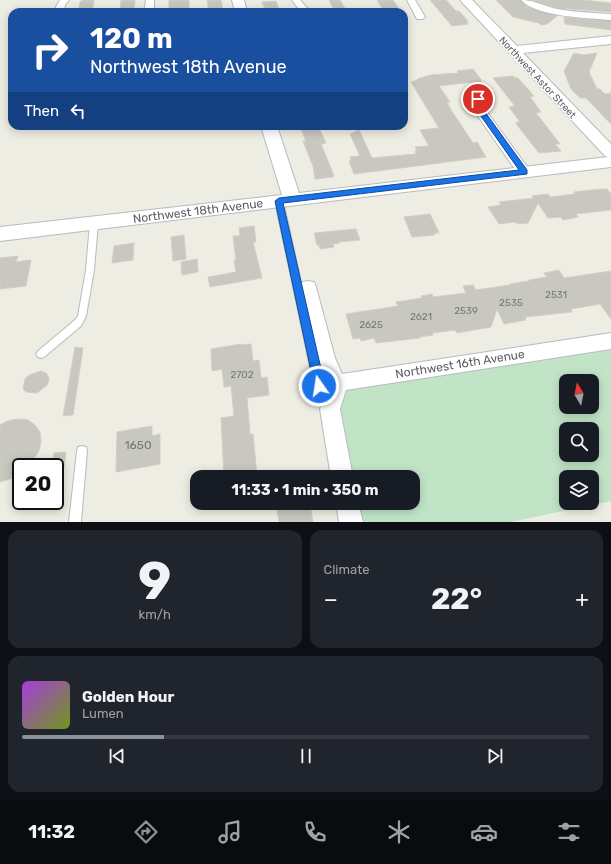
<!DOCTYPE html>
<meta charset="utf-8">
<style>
body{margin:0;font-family:Rubik,sans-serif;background:#20242c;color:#f1f3f6;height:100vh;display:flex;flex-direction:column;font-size:15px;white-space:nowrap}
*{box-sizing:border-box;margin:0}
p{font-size:13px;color:#9ea1a6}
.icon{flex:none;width:22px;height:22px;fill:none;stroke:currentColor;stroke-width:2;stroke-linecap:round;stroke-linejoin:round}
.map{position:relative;height:522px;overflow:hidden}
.sheet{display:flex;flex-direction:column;gap:8px;padding:8px;background:#0d0f14;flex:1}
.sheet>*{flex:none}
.top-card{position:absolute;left:8px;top:8px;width:400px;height:122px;border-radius:12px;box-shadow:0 2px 10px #0003;background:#1a4fa0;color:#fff;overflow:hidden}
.needle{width:26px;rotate:350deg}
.controls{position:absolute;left:559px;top:374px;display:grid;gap:8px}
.controls a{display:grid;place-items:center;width:40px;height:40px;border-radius:8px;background:#171b24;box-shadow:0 2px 10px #0003;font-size:20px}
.speed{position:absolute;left:12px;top:458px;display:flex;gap:8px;font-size:20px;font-weight:700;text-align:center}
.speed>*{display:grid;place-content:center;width:52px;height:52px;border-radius:50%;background:#171b24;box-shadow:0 2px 10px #0003;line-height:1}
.speed .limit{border:2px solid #111;border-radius:6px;background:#fff;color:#111}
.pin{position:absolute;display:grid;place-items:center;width:34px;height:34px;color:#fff;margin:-17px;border:2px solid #fff;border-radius:50%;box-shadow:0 1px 4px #0007}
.me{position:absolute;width:44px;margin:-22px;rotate:347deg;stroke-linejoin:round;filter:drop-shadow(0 0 3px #0008)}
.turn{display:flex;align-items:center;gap:14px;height:84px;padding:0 16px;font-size:18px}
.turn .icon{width:52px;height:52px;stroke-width:2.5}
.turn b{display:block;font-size:28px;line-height:34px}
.then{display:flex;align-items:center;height:38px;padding:0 16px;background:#0003;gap:8px;font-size:15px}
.big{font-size:30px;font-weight:700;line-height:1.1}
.sheet .tile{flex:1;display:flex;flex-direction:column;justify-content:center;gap:6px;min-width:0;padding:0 14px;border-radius:12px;background:#20242c}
.sheet .dial{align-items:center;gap:0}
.dial b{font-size:52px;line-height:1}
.song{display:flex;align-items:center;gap:12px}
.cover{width:48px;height:48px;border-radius:6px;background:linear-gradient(135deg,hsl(280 70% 55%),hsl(80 70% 35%))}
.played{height:4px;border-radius:2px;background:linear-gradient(90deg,#8c9099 25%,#363941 25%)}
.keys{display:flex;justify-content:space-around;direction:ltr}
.heat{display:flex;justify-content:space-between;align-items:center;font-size:22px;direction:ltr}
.sheet .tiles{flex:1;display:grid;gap:8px;grid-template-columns:1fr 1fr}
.tile:last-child{grid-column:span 2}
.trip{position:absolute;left:190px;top:470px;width:230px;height:40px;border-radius:12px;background:#171b24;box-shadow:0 2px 10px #0003;font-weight:700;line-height:40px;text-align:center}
.tabs{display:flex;height:64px;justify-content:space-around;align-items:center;background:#090b0e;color:#9ea1a6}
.tabs .icon{width:28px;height:28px}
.tabs .on{color:#8c9099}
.tabs b{font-size:18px;color:#f1f3f6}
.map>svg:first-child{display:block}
</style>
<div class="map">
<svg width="611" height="522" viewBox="0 0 611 522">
<rect width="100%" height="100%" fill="#edede3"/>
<path fill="#c1e4c7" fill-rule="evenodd" d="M611,346V501L511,522H353L350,503H413V477H344L326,389ZM566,381H592V407H566ZM566,429H592V455H566ZM566,477H592V503H566Z"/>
<path fill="#c8c7c0" stroke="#d2cfc2" d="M83,0H94L92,12H78L80,2Z
M121,0H135L134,10L120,11Z
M169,0H189V12H169Z
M207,0H221L223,11L209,12Z
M329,0H340L347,12H335Z
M377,0H393L400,10L384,11Z
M430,0H446L456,11H459L468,21H466L468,24L452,26Z
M496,0H520L527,7L538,11L557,16L547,24L541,25L539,23L513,17Z
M533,0H583L611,3V12L557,8Z
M276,1L280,12H266L262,2Z
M564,17L611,21V30L565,24Z
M574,53L583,55L597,53L589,72L597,89H600L605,94L611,93V124L586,98H580L571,89L564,71Z
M473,69L482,81L439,86L450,102H447L451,110L473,143L477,142L486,157L354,174L349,161L351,160L350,157L360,156L350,134L359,130L372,158L416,154L415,151H417L415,147L429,146L420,130L439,128L411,82L418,80L417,79L431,75L459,73L457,71Z
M513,76L515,78H518L534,96L530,97L541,112L536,113L560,144H555L561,151L539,153L517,125L516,122H520L509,107L515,106L493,78Z
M300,126H318L326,143L321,144L334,176L333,177L315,179L313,166L303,141H306Z
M601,189H607L611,194V210L576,214L578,217L563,220L561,217L548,218L538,203L528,223L519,224L514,222L499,224L488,207L501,205L499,202L534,198L532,196L548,194L550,197L575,194L574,192Z
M430,214L439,233H434L435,235L412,237L404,217Z
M254,226L256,242H253L262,278L210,287L208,277L236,272L234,260H236L233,236H240L239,228Z
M356,229L360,240L339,242V243L333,244L334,247L320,249L319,245H317L314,233Z
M184,235L186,259L173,261L171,237Z
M134,243L133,260L112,263L114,246Z
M18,256L16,262L31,260L26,286L0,289V258Z
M197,259L198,272L182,275L181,262Z
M559,270L564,278L611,271V319L600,304L571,309L572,312L525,317L526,320L504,324L497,309L491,327L457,333L455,330L432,333L433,335L419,337L420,338L376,343L374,338L361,341L360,338L353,339L346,314L398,306L396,302L422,298L421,296L432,294L433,297L466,293L463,286L473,285L476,290L510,285V284L529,281V280L547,277L544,273Z
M241,344V345L251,344L253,361L259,360L261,378L267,377L269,395L247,398L250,434H253L257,475L240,477H224L221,418L234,416L231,386L224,387L222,369L212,371L211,349Z
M75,347L83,348L73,415L63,416Z
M41,371L46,373L48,376L49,380L47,385L37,393L26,392L23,389L25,379L29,375Z
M18,419L28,420L35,425L40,432L41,441L39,451L28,467H21V473L13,478L0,482V425L7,421Z
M152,426V436L160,434V464L116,472L117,432Z
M66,452L64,467H52L54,453Z
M310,504L313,522H279L277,510Z"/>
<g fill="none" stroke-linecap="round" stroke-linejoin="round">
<g stroke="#b8babf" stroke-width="2">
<path id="service" d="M276,199H282L283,201L324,386L322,389L319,390L316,389L314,386L275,201Z
M94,220L98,223L94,270L86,316L81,326L44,357L41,358L38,357L36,354L38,351L75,320L78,316L86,270L90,223Z
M82,446L86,447L87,451L81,522H69L77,451L78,447Z"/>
</g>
<g stroke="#b8babf" stroke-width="2">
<path id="minor" d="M60,0H69L65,5L64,12H54L57,5Z
M146,0H154V12H144Z
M292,0H300L309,10L307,12H301Z
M407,0H415L425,17L423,19H417Z
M521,0C534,0 544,6 557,9C575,12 593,13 611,14V20C589,18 536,17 521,0Z
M478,96L482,97L487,112L531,172L529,175L524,176L519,175L475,112L472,99L474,97Z
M308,281L314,282L316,287L335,358L342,374L611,333V349L346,390L340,409L353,477H331L320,409L326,393L327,383L317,358L300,287L302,282Z
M336,503H358L363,522H339Z"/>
</g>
<g stroke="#b8babf" stroke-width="2">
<path id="tertiary" d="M232,0H244L247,12H235Z
M460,0H472L517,46L611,36V44L523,53L611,144V167L0,241V227L282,195L261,126H277L299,193L608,157L605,156Z"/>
</g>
<use href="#service" fill="#fff" fill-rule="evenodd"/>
<use href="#minor" fill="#fff" fill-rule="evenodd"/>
<use href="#tertiary" fill="#fff" fill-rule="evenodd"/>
</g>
<path fill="#1a73e8" stroke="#114b97" d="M478,97L481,99L485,112L527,170V174L283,203L325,386L323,390L319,391L315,390L275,201L279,198L519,170L478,112L474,99Z"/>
<g text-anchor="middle" stroke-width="3" stroke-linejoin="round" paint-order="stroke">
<g font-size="10" fill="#5b5e63" stroke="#fff">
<text transform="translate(538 77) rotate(47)" y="4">Northwest Astor Street</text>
</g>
<g font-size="10" fill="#76787a">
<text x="556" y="298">2531</text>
<text x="511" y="306">2535</text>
<text x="466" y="314">2539</text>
<text x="421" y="320">2621</text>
<text x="371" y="328">2625</text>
<text x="242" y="378">2702</text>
</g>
<g font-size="12" fill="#5b5e63" stroke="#fff">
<text transform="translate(198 211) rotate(-7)" y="4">Northwest 18th Avenue</text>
<text transform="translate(460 364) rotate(-9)" y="4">Northwest 16th Avenue</text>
</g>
<g font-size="12" fill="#76787a">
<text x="138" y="449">1650</text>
</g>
</g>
</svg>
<div class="controls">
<a><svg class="needle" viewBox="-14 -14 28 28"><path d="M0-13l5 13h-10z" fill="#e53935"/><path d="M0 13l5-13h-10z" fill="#9ea1a6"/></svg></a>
<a><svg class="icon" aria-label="search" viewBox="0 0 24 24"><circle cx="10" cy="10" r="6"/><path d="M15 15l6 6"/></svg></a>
<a><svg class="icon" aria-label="layers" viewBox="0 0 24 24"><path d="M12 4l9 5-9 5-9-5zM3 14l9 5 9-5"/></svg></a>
</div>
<div class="speed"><div class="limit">20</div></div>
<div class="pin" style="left:478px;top:99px;background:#d93025"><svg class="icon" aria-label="arrive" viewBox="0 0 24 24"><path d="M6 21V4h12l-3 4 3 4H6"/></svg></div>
<svg class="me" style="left:319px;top:386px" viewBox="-20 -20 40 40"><circle r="17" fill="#1a73e8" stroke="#fff" stroke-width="3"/><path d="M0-11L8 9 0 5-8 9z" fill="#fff"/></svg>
<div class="trip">11:33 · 1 min · 350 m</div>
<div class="top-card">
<div class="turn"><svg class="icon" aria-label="right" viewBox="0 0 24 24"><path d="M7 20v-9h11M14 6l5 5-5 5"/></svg><div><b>120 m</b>Northwest 18th Avenue</div></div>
<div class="then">Then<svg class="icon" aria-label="left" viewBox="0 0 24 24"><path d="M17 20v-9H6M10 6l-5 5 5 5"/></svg></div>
</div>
</div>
<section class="sheet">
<div class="tiles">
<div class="tile dial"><b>9</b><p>km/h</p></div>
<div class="tile"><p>Climate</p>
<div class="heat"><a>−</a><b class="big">22°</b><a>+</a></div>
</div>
<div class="tile">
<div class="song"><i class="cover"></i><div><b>Golden Hour</b><p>Lumen</p></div></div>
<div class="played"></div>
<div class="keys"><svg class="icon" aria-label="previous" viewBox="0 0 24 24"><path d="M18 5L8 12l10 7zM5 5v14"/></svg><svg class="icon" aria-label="pause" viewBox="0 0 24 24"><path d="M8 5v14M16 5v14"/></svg><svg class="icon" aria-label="next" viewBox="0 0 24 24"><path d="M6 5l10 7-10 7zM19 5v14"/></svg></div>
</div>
</div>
</section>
<nav class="tabs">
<b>11:32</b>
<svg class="icon on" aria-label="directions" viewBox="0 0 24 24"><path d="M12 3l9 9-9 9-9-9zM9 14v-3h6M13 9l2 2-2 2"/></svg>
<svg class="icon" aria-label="music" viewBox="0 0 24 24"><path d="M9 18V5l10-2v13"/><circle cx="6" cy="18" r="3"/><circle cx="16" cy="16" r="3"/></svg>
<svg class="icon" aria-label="phone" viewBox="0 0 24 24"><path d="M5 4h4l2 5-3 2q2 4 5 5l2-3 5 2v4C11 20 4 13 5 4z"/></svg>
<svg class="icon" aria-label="climate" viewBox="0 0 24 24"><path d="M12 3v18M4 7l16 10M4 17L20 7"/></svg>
<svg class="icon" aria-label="car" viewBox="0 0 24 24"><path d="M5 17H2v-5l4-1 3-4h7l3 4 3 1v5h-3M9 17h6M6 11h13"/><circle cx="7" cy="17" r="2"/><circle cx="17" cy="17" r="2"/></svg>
<svg class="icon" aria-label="filters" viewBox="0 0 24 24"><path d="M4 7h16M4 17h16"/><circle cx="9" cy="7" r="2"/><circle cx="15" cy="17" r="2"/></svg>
</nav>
